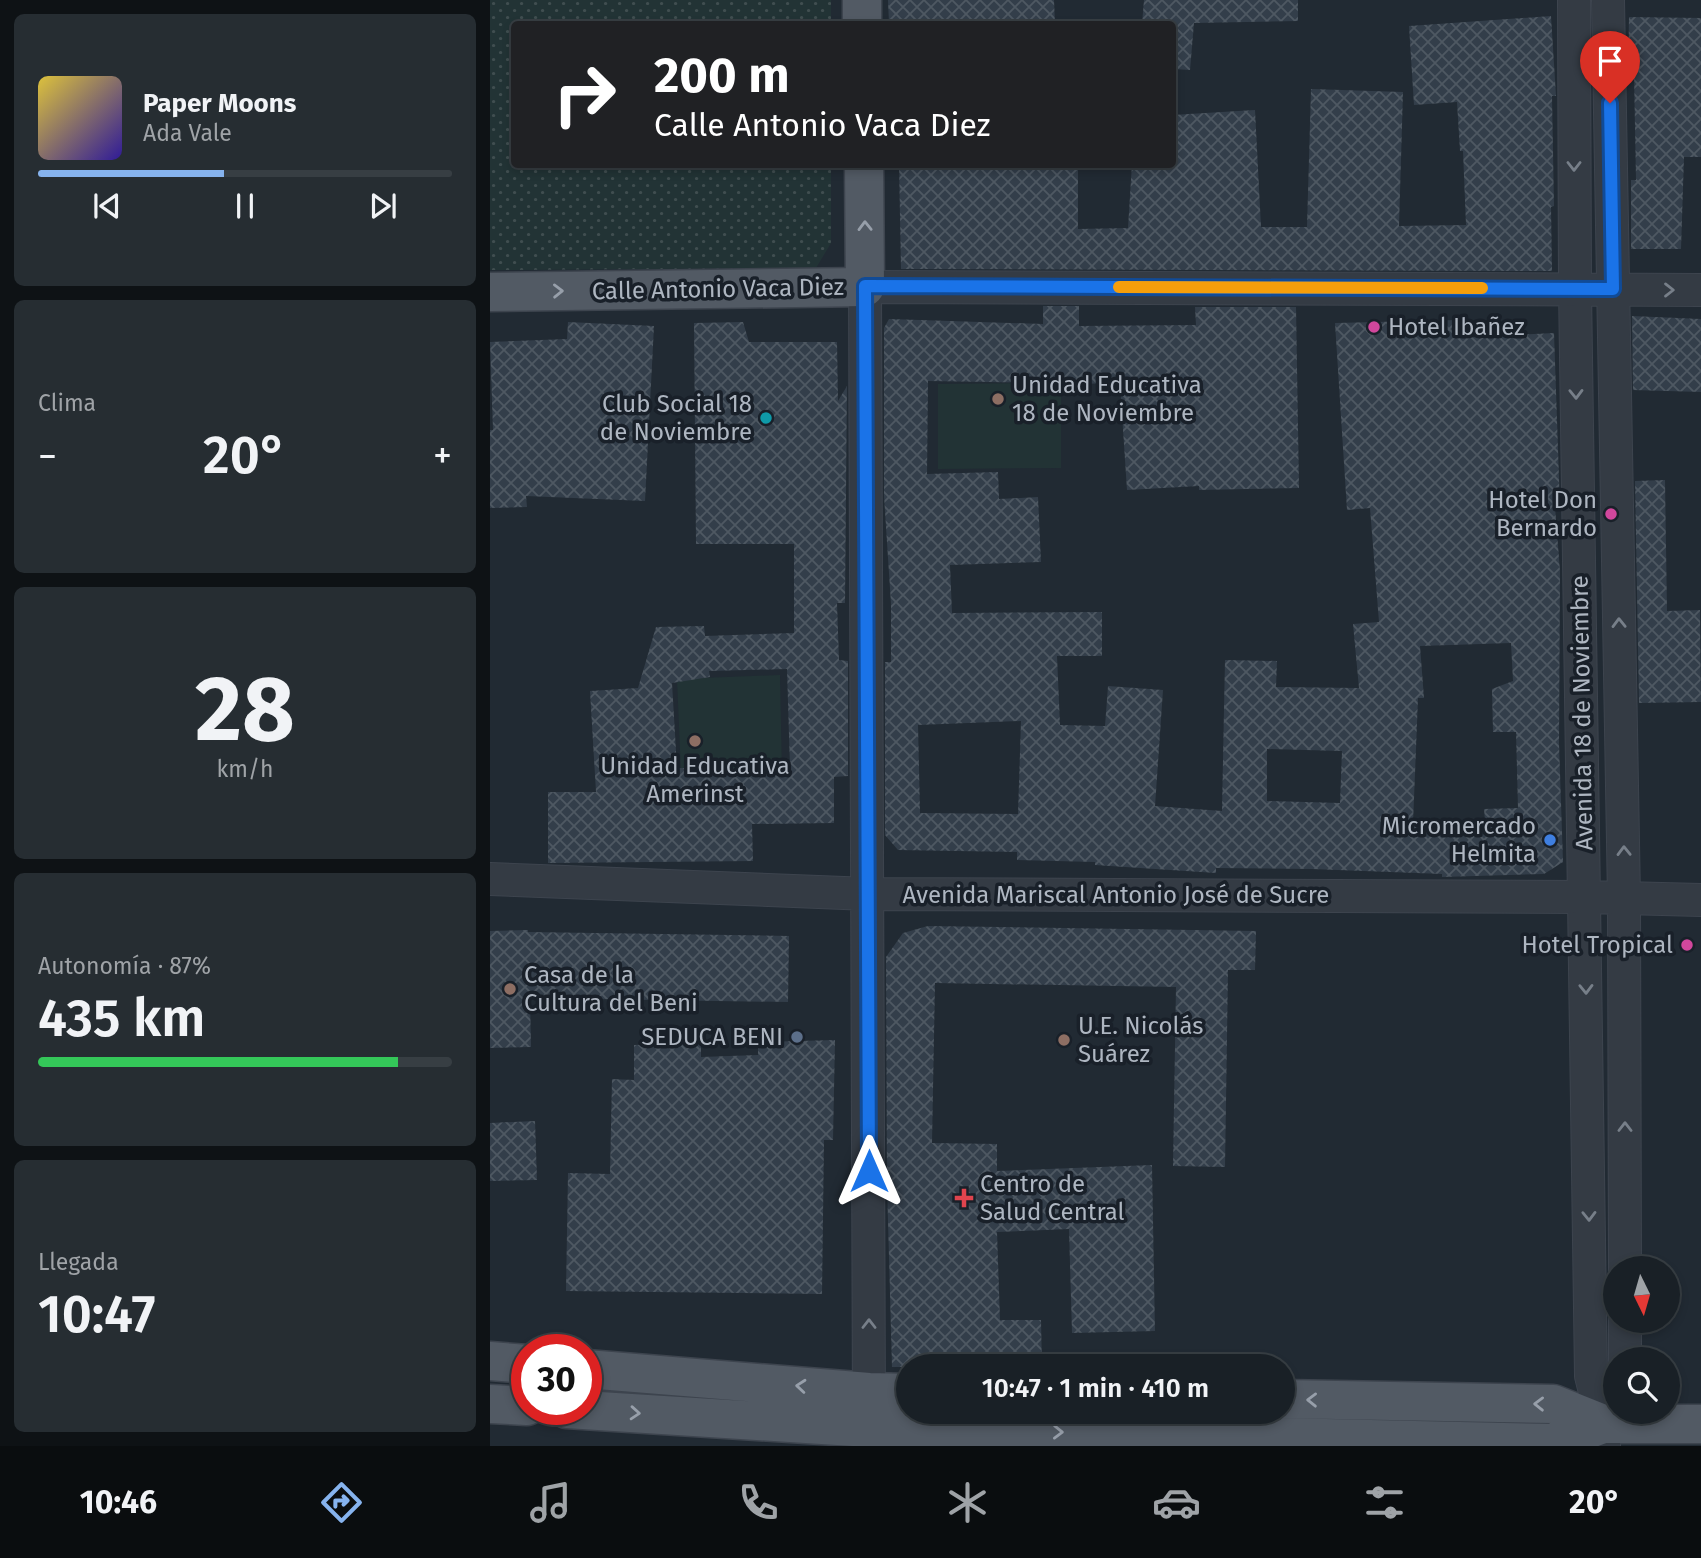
<!DOCTYPE html>
<html lang="es">
<meta charset="utf-8">
<style>
body{margin:0;font-family:"Fira Sans",sans-serif;background:#262d32;color:#f1f3f6;height:100vh;display:flex;flex-direction:column;font-size:26px;white-space:nowrap}
*{box-sizing:border-box;margin:0}
p{font-size:23px;color:#9fa3a7}
.icon{flex:none;width:38px;height:38px;fill:none;stroke:currentColor;stroke-width:2;stroke-linecap:round;stroke-linejoin:round}
.map{position:relative;flex:1;overflow:hidden}
.drawer{display:flex;flex-direction:column;gap:14px;padding:14px;background:#0e1215;width:490px}
.drawer>*{flex:none}
.guide{position:absolute;left:21px;top:21px;width:665px;height:147px;border-radius:7px;box-shadow:0 4px 10px #0003,0 0 0 2px #373e43;background:#202124;color:#fff;overflow:hidden}
.needle{width:46px;rotate:175deg}
.fabs{position:absolute;left:1113px;top:1256px;display:grid;gap:14px}
.fabs a{display:grid;place-items:center;width:77px;height:77px;border-radius:50%;background:#192026;box-shadow:0 4px 10px #0003,0 0 0 2px #373e43;font-size:35px}
.speed{position:absolute;left:21px;top:1334px;display:flex;gap:14px;font-size:35px;font-weight:700;text-align:center}
.speed>*{display:grid;place-content:center;width:91px;height:91px;border-radius:50%;background:#192026;box-shadow:0 4px 10px #0003,0 0 0 2px #373e43;line-height:1}
.speed .limit{border:10px solid #d22;background:#fff;color:#111}
.pin{position:absolute;display:grid;place-items:center;width:60px;height:60px;color:#fff;margin:-72px -30px;border-radius:50% 50% 50% 0;rotate:-45deg;box-shadow:0 0 7px #0007}
.pin .icon{rotate:45deg}
.me{position:absolute;width:77px;margin:-38px;rotate:0deg;stroke-linejoin:round;filter:drop-shadow(0 0 5px #0008)}
.turn{display:flex;align-items:center;gap:24px;height:147px;padding:0 28px;font-size:32px}
.turn .icon{width:91px;height:91px;stroke-width:2.5}
.turn b{display:block;font-size:49px;line-height:60px}
.big{font-size:52px;font-weight:600;line-height:1.1}
.drawer .widget{flex:1;display:flex;flex-direction:column;justify-content:center;gap:10px;min-width:0;padding:0 24px;border-radius:10px;background:#262d32}
.drawer .dial{align-items:center;gap:0}
.dial b{font-size:91px;line-height:1}
.song{display:flex;align-items:center;gap:21px}
.cover{width:84px;height:84px;border-radius:10px;background:linear-gradient(135deg,hsl(50 70% 55%),hsl(250 70% 35%))}
.played{height:7px;border-radius:4px;background:linear-gradient(90deg,#86b3ee 45%,#373e43 45%)}
.keys{display:flex;justify-content:space-around;direction:ltr}
.heat{display:flex;justify-content:space-between;align-items:center;font-size:38px;direction:ltr}
.charge{height:10px;border-radius:5px;background:linear-gradient(90deg,#34c759 87%,#373e43 0)}
.trip{position:absolute;left:406px;top:1354px;width:399px;height:70px;border-radius:35px;background:#192026;box-shadow:0 4px 10px #0003,0 0 0 2px #373e43;font-weight:600;line-height:70px;text-align:center}
.menu{display:flex;height:112px;justify-content:space-around;align-items:center;background:#0a0d0f;color:#9fa3a7}
.menu .icon{width:49px;height:49px}
.menu .current{color:#86b3ee}
.menu b{font-size:32px;color:#f1f3f6}
main{display:flex;flex:1;min-height:0}
.map>svg:first-child{display:block}
</style>
<main>
<section class="drawer">
<div class="widget">
<div class="song"><i class="cover"></i><div><b>Paper Moons</b><p>Ada Vale</p></div></div>
<div class="played"></div>
<div class="keys"><svg class="icon" aria-label="previous" viewBox="0 0 24 24"><path d="M18 5L8 12l10 7zM5 5v14"/></svg><svg class="icon" aria-label="pause" viewBox="0 0 24 24"><path d="M8 5v14M16 5v14"/></svg><svg class="icon" aria-label="next" viewBox="0 0 24 24"><path d="M6 5l10 7-10 7zM19 5v14"/></svg></div>
</div>
<div class="widget"><p>Clima</p>
<div class="heat"><a>−</a><b class="big">20°</b><a>+</a></div>
</div>
<div class="widget dial"><b>28</b><p>km/h</p></div>
<div class="widget"><p>Autonomía · 87%</p><b class="big">435 km</b><div class="charge"></div></div>
<div class="widget"><p>Llegada</p><b class="big">10:47</b></div>
</section>
<div class="map">
<svg width="1211" height="1446" viewBox="0 0 1211 1446">
<defs>
<pattern id="park-dots" width="8" height="8" patternUnits="userSpaceOnUse" patternTransform="scale(1.75)"><rect width="8" height="8" fill="#223335"/><path d="M2 2h.1M6 6h.1" fill="none" stroke="#404e50" stroke-width="1.8" stroke-linecap="round"/></pattern>
<pattern id="building-cross-hatch" width="8" height="8" patternUnits="userSpaceOnUse" patternTransform="scale(1.75)"><rect width="8" height="8" fill="#333e4a"/><path d="M0 0l8 8M0 8l8-8" fill="none" stroke="#4e5862"/></pattern>
</defs>
<rect width="100%" height="100%" fill="#212a33"/>
<path fill="#223335" d="M571,383V468L448,469V384Z
M290,675L292,773L191,774L187,679Z"/>
<path fill="url(#park-dots)" d="M0,0H341V24H24V164L341,165V243L326,268L0,270Z"/>
<path fill="url(#building-cross-hatch)" fill-rule="evenodd" d="M398,0H564L565,24H399Z
M654,0H808V21L704,23L700,70L682,69V24H652Z
M1061,16L1066,96H1062L1064,206L1061,207L1062,271L411,269L409,164H588V229L638,228L642,164H682V115L765,110L771,227H817L821,89L913,92L909,226L976,225L973,151H970L967,102L924,105L919,26Z
M1139,17L1211,18V157H1194L1191,249H1141V180H1146L1144,74H1138Z
M553,306H589V326L706,325L705,307H806L809,488L709,490V486L637,490L630,384L438,381L437,474L508,472L509,499L548,497L551,562L460,565L462,613L612,612V656H567L570,725L615,726L618,686L673,690L665,806L732,811L735,660L787,661L786,687L869,688L863,624L889,622L880,508L857,510L845,323L967,320L968,338L1064,333L1070,507H1065L1070,571L1069,743L1073,862L1054,874L952,877V874L822,869L726,868V873L605,865V862L527,860V852L408,850L395,835V662H401V604L394,496V328L399,319L553,324ZM1021,643L1023,681L1002,689L1003,732H1026L1028,808L994,809L995,821L923,824L928,698H934L930,646ZM531,721L528,814L430,813L428,725ZM777,749L852,751L850,803L777,801Z
M1142,316L1211,319V392L1143,390Z
M78,322L164,326L155,501L36,496L37,507L0,508V430H3L0,342L77,339Z
M253,322L259,342H347L348,401L357,386L355,603H347L349,660L358,661V776L344,777V823L262,824L263,861L58,863V792H106L100,691L148,688L166,627L214,626L215,636L304,633V544H206L204,323ZM297,669L300,768H187L182,683L220,677L219,671Z
M1175,480L1177,611L1210,610L1211,702L1149,703L1145,481Z
M438,926L766,931L765,970H738L735,1167L683,1166L686,987L445,983L442,1143L507,1144V1171L662,1165L665,1331L582,1333L579,1229L507,1232L510,1320H551L552,1367H402L397,1184L396,957L413,933Z
M38,930V932L299,936L298,1002L40,998L41,1047L0,1048V931Z
M345,1040L343,1140H334L332,1294L76,1291L78,1173L120,1174L122,1079L144,1080V1045L211,1043V1057L268,1055V1042Z
M45,1121L47,1180L0,1181V1123Z"/>
<g fill="none" stroke-linecap="round" stroke-linejoin="round">
<g stroke="#3d444e" stroke-width="34">
<path id="street" d="M1084,0L1085,289L1101,1376L1113,1424L1114,1446
M1118,0L1134,898L1135,1269
M0,879L379,894L1095,897L1211,900
M1135,1321V1360
M379,1417L375,287L1211,290"/>
</g>
<g stroke="#3d444e" stroke-width="41">
<path id="primary" d="M372,0V24
M0,292L375,287L374,164
M0,1361L37,1364
M96,1369L379,1392L418,1393
M793,1399L1063,1404L1113,1424
M0,1404L37,1406
M77,1409L379,1428L1062,1443L1113,1424H1211"/>
</g>
<use href="#street" stroke="#343b44" stroke-width="32"/>
<use href="#primary" stroke="#525a64" stroke-width="38"/>
</g>
<defs><path id="oneway-chevron" d="M-2-3.5L2.5 0L-2 3.5" fill="none" stroke-width="1.6" stroke-linecap="round" stroke-linejoin="round" transform="scale(1.75)"/></defs>
<g stroke="#777f89">
<use href="#oneway-chevron" transform="translate(1084 166) rotate(90)"/>
<use href="#oneway-chevron" transform="translate(1179 290)"/>
<use href="#oneway-chevron" transform="translate(1086 394) rotate(89)"/>
<use href="#oneway-chevron" transform="translate(1129 623) rotate(-91)"/>
<use href="#oneway-chevron" transform="translate(1134 851) rotate(-91)"/>
<use href="#oneway-chevron" transform="translate(1096 989) rotate(89)"/>
<use href="#oneway-chevron" transform="translate(1135 1127) rotate(-90)"/>
<use href="#oneway-chevron" transform="translate(1099 1216) rotate(89)"/>
<use href="#oneway-chevron" transform="translate(379 1324) rotate(-90)"/>
</g>
<g stroke="#979faa">
<use href="#oneway-chevron" transform="translate(375 226) rotate(-91)"/>
<use href="#oneway-chevron" transform="translate(68 291) rotate(-1)"/>
<use href="#oneway-chevron" transform="translate(311 1386) rotate(-175)"/>
<use href="#oneway-chevron" transform="translate(822 1400) rotate(-179)"/>
<use href="#oneway-chevron" transform="translate(1049 1404) rotate(-179)"/>
<use href="#oneway-chevron" transform="translate(145 1413) rotate(4)"/>
<use href="#oneway-chevron" transform="translate(568 1432) rotate(1)"/>
</g>
<g fill="none" stroke-linecap="round" stroke-linejoin="round">
<g stroke="#114b97" stroke-width="18">
<path id="route" d="M379,1171L375,286L1123,289L1120,103"/>
</g>
<use href="#route" stroke="#1a73e8" stroke-width="12"/>
<path stroke="#f59e0b" stroke-width="12" d="M629,287L992,288"/>
</g>
<g fill="#d1479c" stroke="#192029" stroke-width="2.5">
<circle cx="884" cy="327" r="7"/>
<circle cx="1121" cy="514" r="7"/>
<circle cx="1197" cy="945" r="7"/>
</g>
<g fill="#8d6e63" stroke="#192029" stroke-width="2.5">
<circle cx="508" cy="399" r="7"/>
<circle cx="205" cy="741" r="7"/>
<circle cx="20" cy="989" r="7"/>
<circle cx="574" cy="1040" r="7"/>
</g>
<circle fill="#0f9aa8" stroke="#192029" stroke-width="2.5" cx="276" cy="418" r="7"/>
<circle fill="#3f7fe0" stroke="#192029" stroke-width="2.5" cx="1060" cy="840" r="7"/>
<circle fill="#5c6f8a" stroke="#192029" stroke-width="2.5" cx="307" cy="1037" r="7"/>
<path fill="#e0444e" stroke="#192029" stroke-width="2.5" d="M470.5 1187.5h7v7h7v7h-7v7h-7v-7h-7v-7h7z"/>
<g text-anchor="middle" stroke-width="7" stroke-linejoin="round" paint-order="stroke">
<g font-size="24" fill="#aeb6c1" stroke="#192029">
<text transform="translate(228 289) rotate(-1)" y="8">Calle Antonio Vaca Diez</text>
<text transform="translate(1092 713) rotate(-91)" y="8">Avenida 18 de Noviembre</text>
<text x="626" y="903">Avenida Mariscal Antonio José de Sucre</text>
</g>
<g font-size="24" fill="#aeb6c1" stroke="#192029" text-anchor="start">
<text x="898" y="335">Hotel Ibañez</text>
<text x="522" y="393">Unidad Educativa<tspan x="522" dy="28">18 de Noviembre</tspan></text>
<text x="262" y="412" text-anchor="end">Club Social 18<tspan x="262" dy="28">de Noviembre</tspan></text>
<text x="1107" y="508" text-anchor="end">Hotel Don<tspan x="1107" dy="28">Bernardo</tspan></text>
<text x="205" y="774" text-anchor="middle">Unidad Educativa<tspan x="205" dy="28">Amerinst</tspan></text>
<text x="1046" y="834" text-anchor="end">Micromercado<tspan x="1046" dy="28">Helmita</tspan></text>
<text x="1183" y="953" text-anchor="end">Hotel Tropical</text>
<text x="34" y="983">Casa de la<tspan x="34" dy="28">Cultura del Beni</tspan></text>
<text x="588" y="1034">U.E. Nicolás<tspan x="588" dy="28">Suárez</tspan></text>
<text x="293" y="1045" text-anchor="end">SEDUCA BENI</text>
<text x="490" y="1192">Centro de<tspan x="490" dy="28">Salud Central</tspan></text>
</g>
</g>
</svg>
<div class="fabs">
<a><svg class="needle" viewBox="-14 -14 28 28"><path d="M0-13l5 13h-10z" fill="#e53935"/><path d="M0 13l5-13h-10z" fill="#9fa3a7"/></svg></a>
<a><svg class="icon" aria-label="search" viewBox="0 0 24 24"><circle cx="10" cy="10" r="6"/><path d="M15 15l6 6"/></svg></a>
</div>
<div class="speed"><div class="limit">30</div></div>
<div class="pin" style="left:1120px;top:103px;background:#d93025"><svg class="icon" aria-label="arrive" viewBox="0 0 24 24"><path d="M6 21V4h12l-3 4 3 4H6"/></svg></div>
<svg class="me" style="left:379px;top:1171px" viewBox="-20 -20 40 40"><path d="M0-17L14 15 0 8-14 15z" fill="#1a73e8" stroke="#fff" stroke-width="4"/></svg>
<div class="trip">10:47 · 1 min · 410 m</div>
<div class="guide">
<div class="turn"><svg class="icon" aria-label="right" viewBox="0 0 24 24"><path d="M7 20v-9h11M14 6l5 5-5 5"/></svg><div><b>200 m</b>Calle Antonio Vaca Diez</div></div>
</div>
</div>
</main>
<nav class="menu">
<b>10:46</b>
<svg class="icon current" aria-label="directions" viewBox="0 0 24 24"><path d="M12 3l9 9-9 9-9-9zM9 14v-3h6M13 9l2 2-2 2"/></svg>
<svg class="icon" aria-label="music" viewBox="0 0 24 24"><path d="M9 18V5l10-2v13"/><circle cx="6" cy="18" r="3"/><circle cx="16" cy="16" r="3"/></svg>
<svg class="icon" aria-label="phone" viewBox="0 0 24 24"><path d="M5 4h4l2 5-3 2q2 4 5 5l2-3 5 2v4C11 20 4 13 5 4z"/></svg>
<svg class="icon" aria-label="climate" viewBox="0 0 24 24"><path d="M12 3v18M4 7l16 10M4 17L20 7"/></svg>
<svg class="icon" aria-label="car" viewBox="0 0 24 24"><path d="M5 17H2v-5l4-1 3-4h7l3 4 3 1v5h-3M9 17h6M6 11h13"/><circle cx="7" cy="17" r="2"/><circle cx="17" cy="17" r="2"/></svg>
<svg class="icon" aria-label="filters" viewBox="0 0 24 24"><path d="M4 7h16M4 17h16"/><circle cx="9" cy="7" r="2"/><circle cx="15" cy="17" r="2"/></svg>
<b>20°</b>
</nav>
